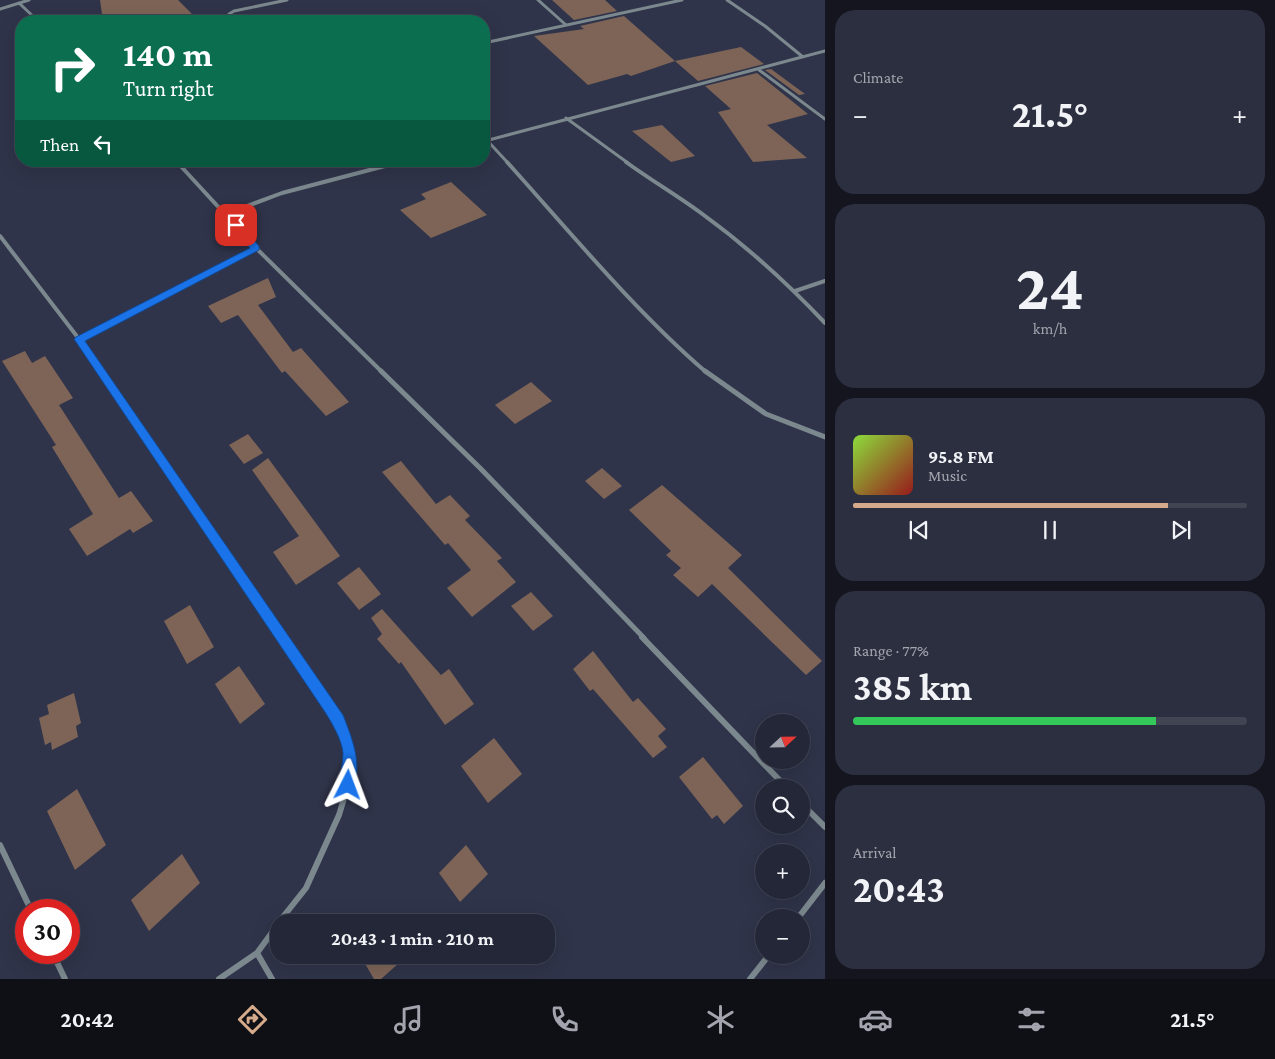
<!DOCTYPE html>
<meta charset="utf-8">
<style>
body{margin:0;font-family:"Crimson Pro",serif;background:#2c2f40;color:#f1f3f6;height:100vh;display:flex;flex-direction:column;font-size:19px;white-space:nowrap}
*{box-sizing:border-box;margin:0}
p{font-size:16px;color:#a3a5ae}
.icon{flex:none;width:28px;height:28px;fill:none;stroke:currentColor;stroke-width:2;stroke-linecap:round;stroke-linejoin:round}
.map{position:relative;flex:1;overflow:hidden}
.sheet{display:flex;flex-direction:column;gap:10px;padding:10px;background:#14151f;width:450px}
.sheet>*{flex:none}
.hud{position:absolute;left:15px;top:15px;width:475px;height:152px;border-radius:20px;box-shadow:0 5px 20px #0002,0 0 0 1px #414453;background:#0b6e4f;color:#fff;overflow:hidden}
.needle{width:32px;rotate:68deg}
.controls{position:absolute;left:755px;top:714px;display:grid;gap:10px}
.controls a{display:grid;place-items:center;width:55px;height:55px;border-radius:50%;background:#242738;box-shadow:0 5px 20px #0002,0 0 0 1px #414453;font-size:25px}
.speed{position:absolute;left:15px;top:899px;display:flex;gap:10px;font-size:25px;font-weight:700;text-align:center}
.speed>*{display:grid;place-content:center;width:65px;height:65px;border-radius:50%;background:#242738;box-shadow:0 5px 20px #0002,0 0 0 1px #414453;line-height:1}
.speed .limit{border:8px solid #d22;background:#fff;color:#111}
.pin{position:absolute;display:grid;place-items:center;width:42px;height:42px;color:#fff;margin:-21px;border-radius:10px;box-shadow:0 2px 8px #0006}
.me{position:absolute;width:55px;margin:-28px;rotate:3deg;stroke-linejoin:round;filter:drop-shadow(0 0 4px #0008)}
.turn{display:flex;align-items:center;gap:18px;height:105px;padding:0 25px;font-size:22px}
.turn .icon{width:65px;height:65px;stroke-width:2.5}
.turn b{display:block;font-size:35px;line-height:42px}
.then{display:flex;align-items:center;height:48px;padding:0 25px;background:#0003;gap:10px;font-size:19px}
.big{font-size:38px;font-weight:700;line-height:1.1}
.sheet .widget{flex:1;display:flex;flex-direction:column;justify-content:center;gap:8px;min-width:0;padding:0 18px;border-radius:20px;background:#2c2f40}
.sheet .dial{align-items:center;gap:0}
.dial b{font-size:65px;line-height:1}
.song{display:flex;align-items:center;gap:15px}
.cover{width:60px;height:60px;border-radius:8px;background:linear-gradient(135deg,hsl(90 70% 55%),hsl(0 70% 35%))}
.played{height:5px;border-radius:2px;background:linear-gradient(90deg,#d6ab8b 80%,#414453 80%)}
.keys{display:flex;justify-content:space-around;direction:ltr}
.heat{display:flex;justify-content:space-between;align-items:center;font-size:28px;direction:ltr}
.charge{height:8px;border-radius:4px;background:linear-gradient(90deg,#34c759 77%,#414453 0)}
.trip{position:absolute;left:270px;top:914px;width:285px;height:50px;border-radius:20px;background:#242738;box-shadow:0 5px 20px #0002,0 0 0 1px #414453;font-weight:700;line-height:50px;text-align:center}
.dock{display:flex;height:80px;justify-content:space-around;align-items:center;background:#0e1016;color:#a3a5ae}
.dock .icon{width:35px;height:35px}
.dock .active{color:#d6ab8b}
.dock b{font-size:22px;color:#f1f3f6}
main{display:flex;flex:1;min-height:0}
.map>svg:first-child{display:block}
</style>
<main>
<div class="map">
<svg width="825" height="979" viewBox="0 0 825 979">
<rect width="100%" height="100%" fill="#30344a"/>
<path fill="#7d6457" d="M100,0H178L199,21H103Z
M552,0H605L617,11L574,20Z
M624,16L675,61L631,76L627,74L588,85L534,36L584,29L580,26Z
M741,47L764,64L698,81L675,61Z
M771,69L805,94L799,95L765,70Z
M757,73L808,114L767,125L807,158L753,162L718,112L731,109L705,86Z
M662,125L695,156L671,162L632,131Z
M451,182L487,215L431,238L400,210L426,199L421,194Z
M268,278L276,297L258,305L293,352L301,348L349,402L326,416L285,371L282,373L238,315L221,323L208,306Z
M25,351L32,363L45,356L73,398L59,405L119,498L131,491L153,521L133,533L130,529L87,556L69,529L93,514L52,447L56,445L2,361Z
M531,382L552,401L515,424L495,405Z
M248,434L263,453L244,464L229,445Z
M268,458L340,556L296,585L273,552L299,536L252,470Z
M401,461L436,504L450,495L470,516L465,520L502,558L497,561L516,582L472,617L447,588L471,570L448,543L445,545L382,472Z
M602,468L622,486L604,499L585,481Z
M662,485L742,555L728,568L822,661L806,675L712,584L698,597L673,575L681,568L666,555L671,551L629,510Z
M359,567L381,594L359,610L337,583Z
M531,592L553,616L533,631L511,606Z
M190,605L214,647L187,664L164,621Z
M382,609L441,675L449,669L474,704L445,725L401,662L399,664L377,639L382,634L371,618Z
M593,651L633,702L638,698L666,729L658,736L667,747L653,758L593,689L590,691L573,669Z
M239,666L265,704L240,724L215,684Z
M74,693L81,723L76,726L78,737L52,750L51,742L45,745L39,718L49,714L47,705Z
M494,738L522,774L488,803L461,766Z
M703,757L743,806L724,824L717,815L712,819L679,777Z
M77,789L106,845L75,870L47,811Z
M466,845L488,874L460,902L439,873Z
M182,854L200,883L149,931L131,900Z
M360,955H408L381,979H374Z"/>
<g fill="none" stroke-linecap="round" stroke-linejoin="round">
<path stroke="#7b888e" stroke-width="3" d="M538,0L566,25
M727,0L765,26L803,57
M19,3L38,21
M0,9L29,0
M230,21L229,14L234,11L287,0
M484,43L682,0
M759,70L825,119
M566,118L628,163
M484,137L508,163
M485,141L825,51
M176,161L178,163
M396,163L405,161"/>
<path stroke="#7b888e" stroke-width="4" d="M177,162L256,248L382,372
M507,162C570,232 635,311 706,372
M626,162C652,181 680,197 705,216C749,248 788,284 825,323
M226,214L282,193L400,162
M0,236L79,339L101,372
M795,291L825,281
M79,339L256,248"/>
<path stroke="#7b888e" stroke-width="5" d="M100,371L283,638
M381,371L481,469L644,638
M705,371L766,414L825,437"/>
<path stroke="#7b888e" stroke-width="6" d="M642,637L787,788
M801,803L825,827
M0,845L31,910
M798,918L825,883
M279,922L306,888L339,815L348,785L350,752L338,720L282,637
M52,952L65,979
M257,953L272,979
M219,979L257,953L279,923
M750,979L769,955"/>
</g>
<path fill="#1a73e8" stroke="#114b97" d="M236,222L239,223L259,246V250L85,341L343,715C352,738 363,765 353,790L348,792L343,790C338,778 343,765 343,753C342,740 332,723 325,712L74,339L76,337L250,248L231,225Z"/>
</svg>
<div class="controls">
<a><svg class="needle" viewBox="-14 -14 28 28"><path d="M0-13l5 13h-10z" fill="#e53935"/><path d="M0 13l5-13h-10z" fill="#a3a5ae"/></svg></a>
<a><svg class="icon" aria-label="search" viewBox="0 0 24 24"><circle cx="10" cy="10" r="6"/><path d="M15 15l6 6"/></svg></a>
<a>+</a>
<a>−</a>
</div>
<div class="speed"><div class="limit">30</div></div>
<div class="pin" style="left:236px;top:225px;background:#d93025"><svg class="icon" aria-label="arrive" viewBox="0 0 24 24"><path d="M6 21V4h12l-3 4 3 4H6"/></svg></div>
<svg class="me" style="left:348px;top:785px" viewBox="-20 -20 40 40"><path d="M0-17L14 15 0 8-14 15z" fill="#1a73e8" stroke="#fff" stroke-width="4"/></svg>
<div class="trip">20:43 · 1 min · 210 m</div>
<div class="hud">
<div class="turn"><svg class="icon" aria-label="right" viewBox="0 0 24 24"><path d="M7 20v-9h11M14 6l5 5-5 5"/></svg><div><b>140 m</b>Turn right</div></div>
<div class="then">Then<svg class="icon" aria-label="left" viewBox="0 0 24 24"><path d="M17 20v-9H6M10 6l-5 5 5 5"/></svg></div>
</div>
</div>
<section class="sheet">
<div class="widget"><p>Climate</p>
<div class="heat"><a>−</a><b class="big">21.5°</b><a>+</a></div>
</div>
<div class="widget dial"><b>24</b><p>km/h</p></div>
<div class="widget">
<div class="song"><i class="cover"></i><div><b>95.8 FM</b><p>Music</p></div></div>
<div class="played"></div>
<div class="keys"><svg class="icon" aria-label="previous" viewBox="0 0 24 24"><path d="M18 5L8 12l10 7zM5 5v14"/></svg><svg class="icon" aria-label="pause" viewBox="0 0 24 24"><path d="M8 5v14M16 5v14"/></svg><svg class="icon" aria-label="next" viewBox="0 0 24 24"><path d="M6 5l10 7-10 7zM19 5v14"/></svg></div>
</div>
<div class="widget"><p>Range · 77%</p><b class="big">385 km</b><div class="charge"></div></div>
<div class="widget"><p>Arrival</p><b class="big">20:43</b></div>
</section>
</main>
<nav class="dock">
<b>20:42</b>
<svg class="icon active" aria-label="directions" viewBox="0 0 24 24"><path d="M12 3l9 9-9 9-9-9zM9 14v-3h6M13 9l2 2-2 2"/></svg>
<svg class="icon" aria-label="music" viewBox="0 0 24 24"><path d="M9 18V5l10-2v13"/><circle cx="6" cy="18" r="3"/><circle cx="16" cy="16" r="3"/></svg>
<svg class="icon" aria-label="phone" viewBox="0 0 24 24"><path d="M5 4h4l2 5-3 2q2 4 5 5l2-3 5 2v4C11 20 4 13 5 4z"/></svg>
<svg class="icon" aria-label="climate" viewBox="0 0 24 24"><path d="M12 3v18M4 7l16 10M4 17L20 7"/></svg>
<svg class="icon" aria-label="car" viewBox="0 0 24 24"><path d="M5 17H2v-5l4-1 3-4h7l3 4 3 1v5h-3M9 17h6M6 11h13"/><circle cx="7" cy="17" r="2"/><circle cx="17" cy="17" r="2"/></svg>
<svg class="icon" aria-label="filters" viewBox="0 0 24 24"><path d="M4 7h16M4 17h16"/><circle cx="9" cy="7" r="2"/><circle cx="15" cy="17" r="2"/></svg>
<b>21.5°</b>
</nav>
